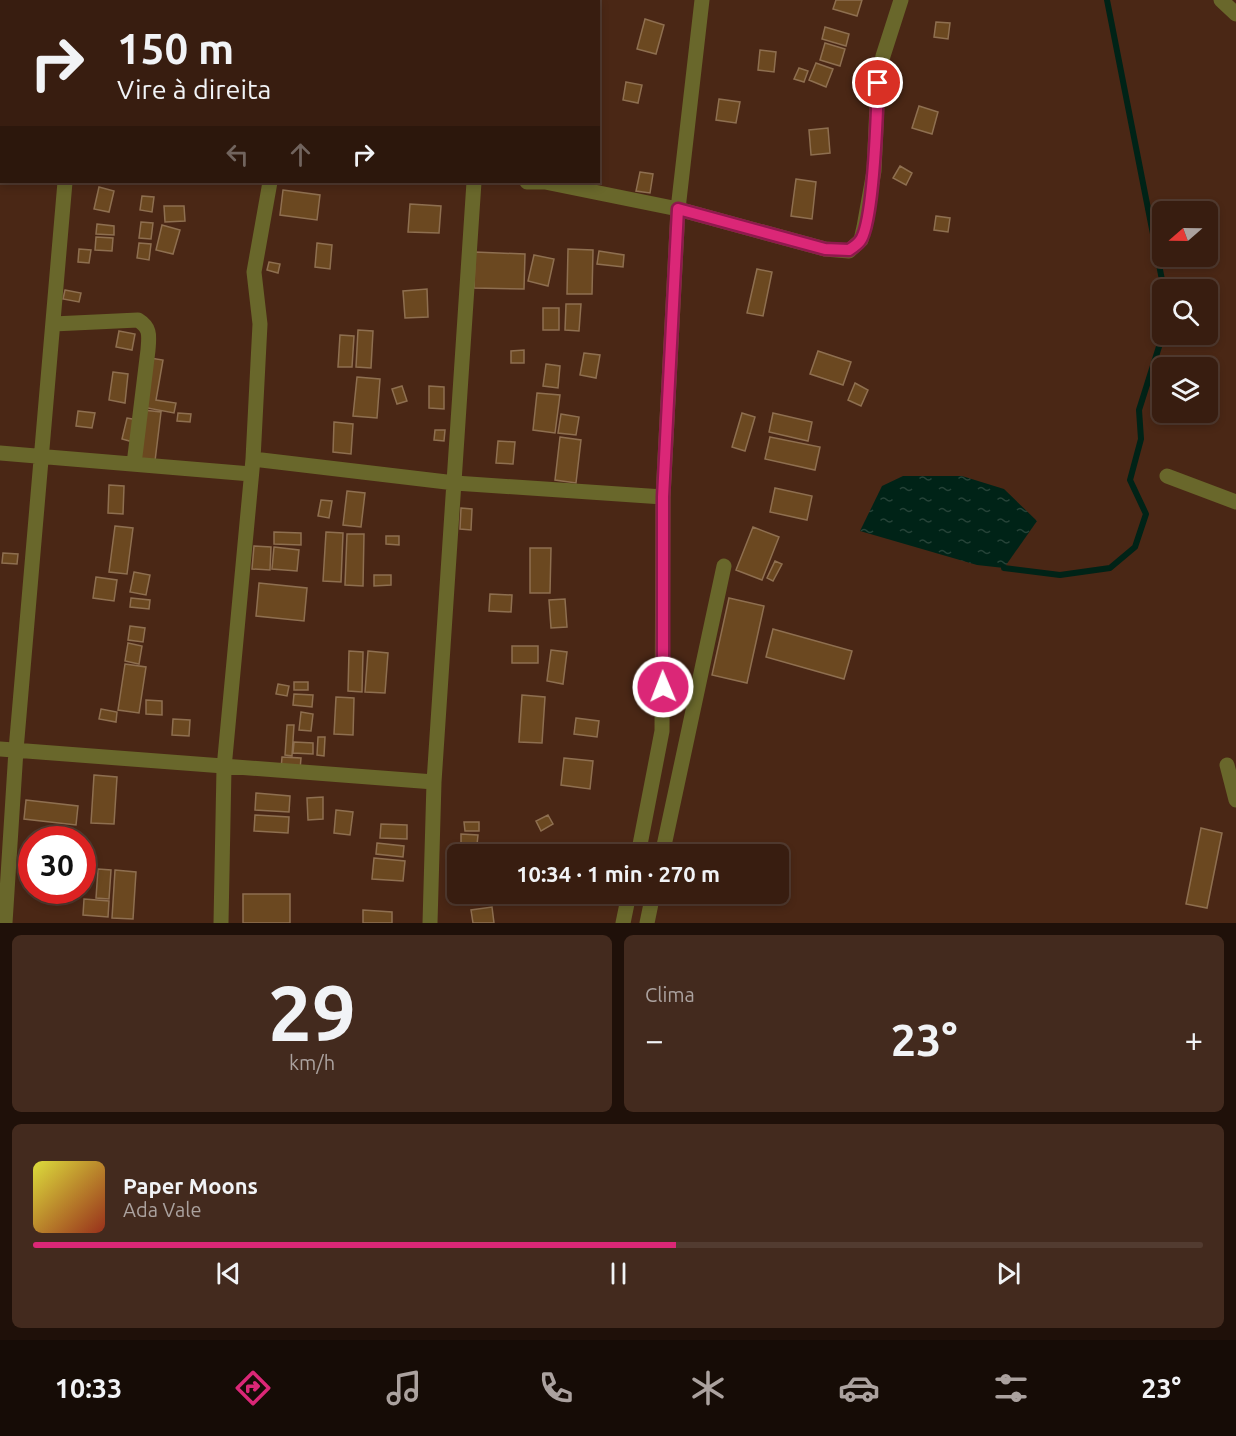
<!DOCTYPE html>
<html lang="pt">
<meta charset="utf-8">
<style>
body{margin:0;font-family:Ubuntu,sans-serif;background:#432a1e;color:#f1f3f6;height:100vh;display:flex;flex-direction:column;font-size:22px;white-space:nowrap}
*{box-sizing:border-box;margin:0}
p{font-size:20px;color:#aba29f}
.icon{flex:none;width:33px;height:33px;fill:none;stroke:currentColor;stroke-width:2;stroke-linecap:round;stroke-linejoin:round}
.map{position:relative;height:923px;overflow:hidden}
.drawer{display:flex;flex-direction:column;gap:12px;padding:12px;background:#1f1009;flex:1}
.drawer>*{flex:none}
.banner{position:absolute;left:0px;top:0px;width:600px;height:183px;box-shadow:0 3px 9px #0003,0 0 0 2px #523b30;background:#381d10;color:#f1f3f6;overflow:hidden}
.needle{width:39px;rotate:250deg}
.controls{position:absolute;left:1152px;top:201px;display:grid;gap:12px}
.controls a{display:grid;place-items:center;width:66px;height:66px;border-radius:9px;background:#381d10;box-shadow:0 3px 9px #0003,0 0 0 2px #523b30;font-size:30px}
.speed{position:absolute;left:18px;top:826px;display:flex;gap:12px;font-size:30px;font-weight:700;text-align:center}
.speed>*{display:grid;place-content:center;width:78px;height:78px;border-radius:50%;background:#381d10;box-shadow:0 3px 9px #0003,0 0 0 2px #523b30;line-height:1}
.speed .limit{border:9px solid #d22;background:#fff;color:#111}
.pin{position:absolute;display:grid;place-items:center;width:51px;height:51px;color:#fff;margin:-26px;border:3px solid #fff;border-radius:50%;box-shadow:0 2px 6px #0007}
.me{position:absolute;width:66px;margin:-33px;rotate:359deg;stroke-linejoin:round;filter:drop-shadow(0 0 4px #0008)}
.turn{display:flex;align-items:center;gap:21px;height:126px;padding:0 18px;font-size:27px}
.turn .icon{width:78px;height:78px;stroke-width:2.5}
.turn b{display:block;font-size:42px;line-height:51px}
.lanes{display:flex;align-items:center;height:57px;padding:0 18px;background:#0003;justify-content:center;gap:30px;direction:ltr}
.lanes .off{opacity:.35}
.big{font-size:45px;font-weight:600;line-height:1.1}
.drawer .widget{flex:1;display:flex;flex-direction:column;justify-content:center;gap:9px;min-width:0;padding:0 21px;border-radius:9px;background:#432a1e}
.drawer .dial{align-items:center;gap:0}
.dial b{font-size:78px;line-height:1}
.song{display:flex;align-items:center;gap:18px}
.cover{width:72px;height:72px;border-radius:9px;background:linear-gradient(135deg,hsl(60 70% 55%),hsl(10 70% 35%))}
.played{height:6px;border-radius:3px;background:linear-gradient(90deg,#db2777 55%,#523b30 55%)}
.keys{display:flex;justify-content:space-around;direction:ltr}
.heat{display:flex;justify-content:space-between;align-items:center;font-size:33px;direction:ltr}
.drawer .tiles{flex:1;display:grid;gap:12px;grid-template-columns:1fr 1fr}
.widget:last-child{grid-column:span 2}
.trip{position:absolute;left:447px;top:844px;width:342px;height:60px;border-radius:9px;background:#381d10;box-shadow:0 3px 9px #0003,0 0 0 2px #523b30;font-weight:600;line-height:60px;text-align:center}
.menu{display:flex;height:96px;justify-content:space-around;align-items:center;background:#160c06;color:#aba29f}
.menu .icon{width:42px;height:42px}
.menu .active{color:#db2777}
.menu b{font-size:27px;color:#f1f3f6}
.map>svg:first-child{display:block}
</style>
<div class="map">
<svg width="1236" height="923" viewBox="0 0 1236 923">
<defs>
<pattern id="water-ripples" width="26" height="14" patternUnits="userSpaceOnUse" patternTransform="scale(1.5)"><rect width="26" height="14" fill="#002317"/><path d="M2 4q2-2 4 0t4 0M15 11q2-2 4 0t4 0" fill="none" stroke="#264338"/></pattern>
</defs>
<rect width="100%" height="100%" fill="#4a2715"/>
<path fill="url(#water-ripples)" d="M903,476H962L1004,489L1037,521L1004,568L977,565L860,531L882,486Z"/>
<g fill="none" stroke-linecap="round" stroke-linejoin="round">
<path stroke="#002317" stroke-width="6" d="M1107,0L1164,290
M1004,568L1060,575L1110,568L1135,547L1146,514L1130,480L1141,439L1139,410L1163,334"/>
</g>
<path fill="#6b4820" stroke="#8e6f50" stroke-width="1.5" d="M836,0H862L857,16L833,9Z
M645,19L664,25L656,54L637,49Z
M936,22L950,23L948,39L934,37Z
M825,27L849,34L846,46L822,39Z
M825,43L845,49L840,66L820,60Z
M760,50L776,52L774,72L758,70Z
M816,63L833,69L826,87L809,80Z
M799,68L808,71L804,82L794,79Z
M626,82L642,85L638,103L623,100Z
M719,99L740,102L736,123L716,120Z
M919,106L938,112L932,134L912,128Z
M828,128L830,153L811,155L809,130Z
M900,166L912,173L906,185L893,178Z
M640,172L653,174L650,193L636,191Z
M796,179L816,182L812,219L791,216Z
M99,187L114,191L109,212L94,209Z
M283,190L320,195L317,220L280,215Z
M142,196L154,197L152,212L140,210Z
M410,204L441,206L439,233L408,232Z
M164,206H184L185,221L165,222Z
M936,216L950,218L948,232L934,230Z
M141,222L153,223L151,239L139,238Z
M97,224L114,226V235L96,234Z
M162,225L180,230L173,254L156,250Z
M96,237L113,238L112,251L95,250Z
M139,243L151,244L149,260L137,258Z
M317,243L332,245L330,269L315,267Z
M79,249L91,250L89,263L78,262Z
M568,249L593,250L592,294H567Z
M599,251L624,255L623,267L597,264Z
M475,252L525,254L524,289L474,288Z
M534,255L554,259L548,286L528,281Z
M269,262L280,264L278,273L267,270Z
M757,269L772,272L763,316L747,313Z
M427,289L428,317L405,318L403,291Z
M65,290L81,293L79,302L63,299Z
M566,304H581L579,331L565,330Z
M543,308H559V330H543Z
M358,330L373,331L371,368L356,367Z
M119,331L135,334L132,350L116,347Z
M340,335L354,336L352,367H338Z
M524,350V363H511V351Z
M818,351L851,362L843,385L810,374Z
M584,353L600,355L596,378L580,375Z
M150,358L163,360L156,400L176,403L174,413L142,407Z
M546,364L560,366L558,388L543,386Z
M113,372L128,374L125,403L109,400Z
M357,377L380,379L377,418L353,416Z
M855,383L868,390L861,406L848,400Z
M402,386L407,401L397,404L392,389Z
M429,386L444,387V409L429,408Z
M537,393L560,395L555,433L533,430Z
M143,410L161,412L155,461L137,459Z
M78,411L95,413L92,428L76,426Z
M178,413L191,414L190,422L177,421Z
M742,413L755,417L745,451L732,447Z
M773,413L812,422L808,441L769,432Z
M561,414L579,417L576,435L558,433Z
M127,418L138,420L133,442L122,439Z
M334,422L353,424L351,454L333,452Z
M435,430H445L444,441L434,440Z
M560,437L581,440L576,483L555,480Z
M770,437L820,447L815,470L765,459Z
M498,441L515,442L513,464L496,463Z
M109,485L124,486L123,514L108,513Z
M775,488L812,496L807,520L770,512Z
M347,491L365,493L361,527L343,525Z
M321,500L332,501L329,518L318,516Z
M461,508L472,509L471,530L460,529Z
M115,526L133,528L127,574L109,572Z
M753,527L779,537L762,580L736,570Z
M274,532L301,533V545L274,544Z
M326,532L343,533L341,582L323,581Z
M347,534H364L363,586L345,585Z
M386,536H399V545L386,544Z
M254,546L271,547L270,570L252,569Z
M274,547L299,550L297,571L272,569Z
M530,548H551L550,593H530Z
M3,553L18,554L17,564L2,563Z
M775,561L782,564L773,581L767,578Z
M134,572L150,575L146,595L130,592Z
M374,575H391V585L374,586Z
M96,577L117,580L114,601L93,598Z
M259,583L307,588L304,621L256,616Z
M490,594L512,595L511,612L489,611Z
M131,598L150,600L149,609L130,607Z
M729,598L764,606L747,683L712,675Z
M565,599L567,627L551,628L549,600Z
M130,626L145,628L143,642L128,640Z
M773,629L852,651L844,679L766,657Z
M128,643L142,646L139,664L125,661Z
M512,646H538V663H512Z
M551,650L567,652L563,684L547,681Z
M349,651L363,652L362,692L348,691Z
M368,651L388,653L385,693L365,692Z
M125,664L146,667L139,713L118,710Z
M294,682H308V690H294Z
M278,684L289,686L287,696L276,694Z
M294,694L313,695L312,707L293,705Z
M522,695L545,697L542,743L519,742Z
M336,697L354,698L353,735L334,734Z
M146,700L162,701V715L146,714Z
M101,709L117,712L116,722L99,719Z
M301,712L313,714L311,731L299,730Z
M576,718L599,721L597,737L574,734Z
M173,719L190,720L189,736L172,735Z
M287,725H294L292,756L285,755Z
M318,737H325L324,756L317,755Z
M294,742L313,743V754L293,753Z
M282,757L301,758L300,770L281,769Z
M564,758L593,761L590,789L561,785Z
M94,775L117,777L114,824L91,823Z
M256,793L290,796L289,812L255,810Z
M323,797V819L308,820L307,798Z
M26,800L78,806L76,825L24,819Z
M336,810L353,812L350,835L334,833Z
M255,815L289,817L288,833L254,831Z
M548,815L553,824L541,831L536,821Z
M464,822H479V831H465Z
M381,824L407,825V839L380,838Z
M1201,828L1222,833L1207,908L1186,904Z
M461,834L478,835L477,845L461,844Z
M377,843L404,846L403,857L376,854Z
M374,858L405,861L403,881L372,879Z
M98,869L111,870L109,899L96,898Z
M115,870L136,872L133,919L112,918Z
M243,894H290V923H243Z
M572,894H599L598,900L572,898Z
M84,899L109,901L108,917L83,915Z
M492,907L494,923H473L471,910Z
M363,910L392,912V923H363Z"/>
<g fill="none" stroke-linecap="round" stroke-linejoin="round">
<path stroke="#69672b" stroke-width="15" d="M478,0V2
M1221,0L1236,14
M76,2V0
M280,2V0
M0,154H2
M527,182H545L678,209L825,249L849,251L861,240L864,227L874,171L878,83L883,56L901,0
M53,324L138,320C151,328 149,336 148,350L134,464
M0,453L251,474
M253,459L455,483L663,497
M1167,476L1236,502
M0,749L434,782
M1227,765L1236,800
M638,855L662,731L663,497L678,209L702,0
M662,855L724,566
M5,923L16,750L65,182
M221,923L224,768L253,459L260,324L254,272L270,182
M430,923L434,782L474,182
M623,923L629,894
M647,923L653,894"/>
</g>
<g fill="none" stroke-linecap="round" stroke-linejoin="round">
<g stroke="#8e194d" stroke-width="15">
<path id="route" d="M663,687V497L678,209L825,249L849,250C852,248 857,245 860,241C874,223 877,111 878,83"/>
</g>
<use href="#route" stroke="#db2777" stroke-width="10"/>
</g>
</svg>
<div class="controls">
<a><svg class="needle" viewBox="-14 -14 28 28"><path d="M0-13l5 13h-10z" fill="#e53935"/><path d="M0 13l5-13h-10z" fill="#aba29f"/></svg></a>
<a><svg class="icon" aria-label="search" viewBox="0 0 24 24"><circle cx="10" cy="10" r="6"/><path d="M15 15l6 6"/></svg></a>
<a><svg class="icon" aria-label="layers" viewBox="0 0 24 24"><path d="M12 4l9 5-9 5-9-5zM3 14l9 5 9-5"/></svg></a>
</div>
<div class="speed"><div class="limit">30</div></div>
<div class="pin" style="left:878px;top:83px;background:#d93025"><svg class="icon" aria-label="arrive" viewBox="0 0 24 24"><path d="M6 21V4h12l-3 4 3 4H6"/></svg></div>
<svg class="me" style="left:663px;top:687px" viewBox="-20 -20 40 40"><circle r="17" fill="#db2777" stroke="#fff" stroke-width="3"/><path d="M0-11L8 9 0 5-8 9z" fill="#fff"/></svg>
<div class="trip">10:34 · 1 min · 270 m</div>
<div class="banner">
<div class="turn"><svg class="icon" aria-label="right" viewBox="0 0 24 24"><path d="M7 20v-9h11M14 6l5 5-5 5"/></svg><div><b>150 m</b>Vire à direita</div></div>
<div class="lanes"><svg class="icon off" aria-label="left" viewBox="0 0 24 24"><path d="M17 20v-9H6M10 6l-5 5 5 5"/></svg><svg class="icon off" aria-label="ahead" viewBox="0 0 24 24"><path d="M12 20V5M6 11l6-6 6 6"/></svg><svg class="icon" aria-label="right" viewBox="0 0 24 24"><path d="M7 20v-9h11M14 6l5 5-5 5"/></svg></div>
</div>
</div>
<section class="drawer">
<div class="tiles">
<div class="widget dial"><b>29</b><p>km/h</p></div>
<div class="widget"><p>Clima</p>
<div class="heat"><a>−</a><b class="big">23°</b><a>+</a></div>
</div>
<div class="widget">
<div class="song"><i class="cover"></i><div><b>Paper Moons</b><p>Ada Vale</p></div></div>
<div class="played"></div>
<div class="keys"><svg class="icon" aria-label="previous" viewBox="0 0 24 24"><path d="M18 5L8 12l10 7zM5 5v14"/></svg><svg class="icon" aria-label="pause" viewBox="0 0 24 24"><path d="M8 5v14M16 5v14"/></svg><svg class="icon" aria-label="next" viewBox="0 0 24 24"><path d="M6 5l10 7-10 7zM19 5v14"/></svg></div>
</div>
</div>
</section>
<nav class="menu">
<b>10:33</b>
<svg class="icon active" aria-label="directions" viewBox="0 0 24 24"><path d="M12 3l9 9-9 9-9-9zM9 14v-3h6M13 9l2 2-2 2"/></svg>
<svg class="icon" aria-label="music" viewBox="0 0 24 24"><path d="M9 18V5l10-2v13"/><circle cx="6" cy="18" r="3"/><circle cx="16" cy="16" r="3"/></svg>
<svg class="icon" aria-label="phone" viewBox="0 0 24 24"><path d="M5 4h4l2 5-3 2q2 4 5 5l2-3 5 2v4C11 20 4 13 5 4z"/></svg>
<svg class="icon" aria-label="climate" viewBox="0 0 24 24"><path d="M12 3v18M4 7l16 10M4 17L20 7"/></svg>
<svg class="icon" aria-label="car" viewBox="0 0 24 24"><path d="M5 17H2v-5l4-1 3-4h7l3 4 3 1v5h-3M9 17h6M6 11h13"/><circle cx="7" cy="17" r="2"/><circle cx="17" cy="17" r="2"/></svg>
<svg class="icon" aria-label="filters" viewBox="0 0 24 24"><path d="M4 7h16M4 17h16"/><circle cx="9" cy="7" r="2"/><circle cx="15" cy="17" r="2"/></svg>
<b>23°</b>
</nav>
